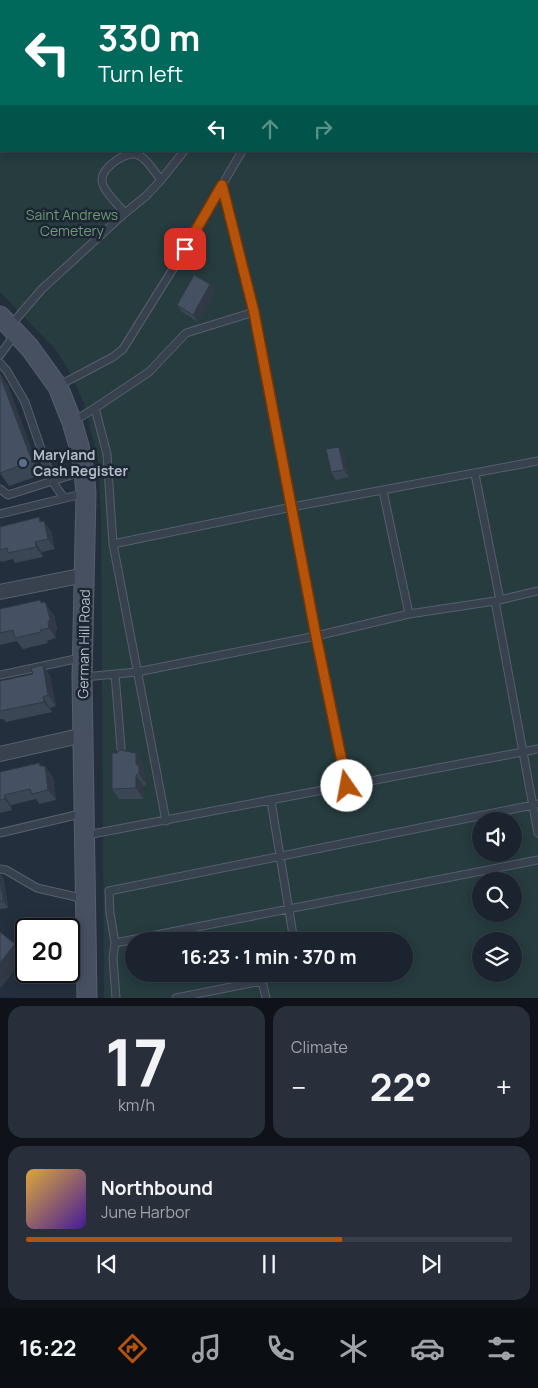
<!DOCTYPE html>
<meta charset="utf-8">
<style>
body{margin:0;font-family:Manrope,sans-serif;background:#282f3a;color:#f1f3f6;height:100vh;display:flex;flex-direction:column;font-size:19px;white-space:nowrap}
*{box-sizing:border-box;margin:0}
p{font-size:16px;color:#a0a4aa}
.icon{flex:none;width:28px;height:28px;fill:none;stroke:currentColor;stroke-width:2;stroke-linecap:round;stroke-linejoin:round}
.map{position:relative;height:998px;overflow:hidden}
.panel{display:flex;flex-direction:column;gap:8px;padding:8px;background:#0f1319;flex:1}
.panel>*{flex:none}
.hud{position:absolute;left:0px;top:0px;width:539px;height:152px;box-shadow:0 2px 12px #0003,0 0 0 1px #39404a;background:#00695c;color:#fff;overflow:hidden}
.buttons{position:absolute;left:472px;top:812px;display:grid;gap:10px}
.buttons a{display:grid;place-items:center;width:50px;height:50px;border-radius:50%;background:#1b232e;box-shadow:0 2px 12px #0003,0 0 0 1px #39404a;font-size:25px}
.speed{position:absolute;left:15px;top:918px;display:flex;gap:10px;font-size:25px;font-weight:700;text-align:center}
.speed>*{display:grid;place-content:center;width:65px;height:65px;border-radius:50%;background:#1b232e;box-shadow:0 2px 12px #0003,0 0 0 1px #39404a;line-height:1}
.speed .limit{border:2px solid #111;border-radius:8px;background:#fff;color:#111}
.pin{position:absolute;display:grid;place-items:center;width:42px;height:42px;color:#fff;margin:-21px;border-radius:10px;box-shadow:0 2px 8px #0006}
.me{position:absolute;width:55px;margin:-28px;rotate:348deg;stroke-linejoin:round;filter:drop-shadow(0 0 4px #0008)}
.turn{display:flex;align-items:center;gap:18px;height:105px;padding:0 15px;font-size:22px}
.turn .icon{width:65px;height:65px;stroke-width:2.5}
.turn b{display:block;font-size:35px;line-height:42px}
.lanes{display:flex;align-items:center;height:48px;padding:0 15px;background:#0003;justify-content:center;gap:25px;direction:ltr}
.lanes .off{opacity:.35}
.big{font-size:38px;font-weight:700;line-height:1.1}
.panel .tile{flex:1;display:flex;flex-direction:column;justify-content:center;gap:8px;min-width:0;padding:0 18px;border-radius:15px;background:#282f3a}
.panel .dial{align-items:center;gap:0}
.dial b{font-size:65px;line-height:1}
.song{display:flex;align-items:center;gap:15px}
.cover{width:60px;height:60px;border-radius:8px;background:linear-gradient(135deg,hsl(40 70% 55%),hsl(260 70% 35%))}
.played{height:5px;border-radius:2px;background:linear-gradient(90deg,#b45309 65%,#39404a 65%)}
.keys{display:flex;justify-content:space-around;direction:ltr}
.heat{display:flex;justify-content:space-between;align-items:center;font-size:28px;direction:ltr}
.panel .tiles{flex:1;display:grid;gap:8px;grid-template-columns:1fr 1fr}
.tile:last-child{grid-column:span 2}
.trip{position:absolute;left:125px;top:932px;width:288px;height:50px;border-radius:25px;background:#1b232e;box-shadow:0 2px 12px #0003,0 0 0 1px #39404a;font-weight:700;line-height:50px;text-align:center}
.tabs{display:flex;height:80px;justify-content:space-around;align-items:center;background:#0b0e12;color:#a0a4aa}
.tabs .icon{width:35px;height:35px}
.tabs .active{color:#b45309}
.tabs b{font-size:22px;color:#f1f3f6}
.map>svg:first-child{display:block}
</style>
<div class="map">
<svg width="538" height="998" viewBox="0 0 538 998">
<rect width="100%" height="100%" fill="#242f3e"/>
<path fill="#263c3f" fill-rule="evenodd" d="M0,0H538V998H104L101,515L98,459L84,403L68,369L56,350L0,292ZM1,1H538V151H1ZM481,821H514V854H481ZM481,881H514V914H481ZM134,941H404V974H134ZM481,941H514V974H481Z"/>
<g fill="none" stroke-linecap="round" stroke-linejoin="round">
<g stroke="#565f6c" stroke-width="9">
<path id="lane" d="M330,1L331,0
M222,185L254,312L316,636L347,786
M125,213C119,206 106,193 103,185C97,171 121,154 133,154C145,154 154,172 161,180
M10,326L42,289L125,213L146,196L161,180L184,151
M0,355L16,333
M0,363L7,371L25,402L52,481L64,498
M58,386L113,357L123,349L176,264L242,151
M74,421L95,408
M475,474L500,600
M0,489L8,495L84,471
M383,491L409,614
M0,514L86,493
M113,544L107,454L95,408L149,372L186,333L254,312
M495,601L538,833
M115,674L121,748
M0,675L80,658
M84,677L137,672L316,636L409,614L495,601L538,591
M271,801L294,941
M166,821L113,544L292,507L538,461
M0,833L84,813
M87,835L538,749
M0,869L6,870L37,888L85,899
M115,943L538,860
M262,981L266,998
M116,998L113,958L115,943L110,913L109,891L538,804
M176,998L262,981L277,974"/>
</g>
<g stroke="#565f6c" stroke-width="16">
<path id="street" d="M0,592L85,575
M0,754L84,735"/>
</g>
<g stroke="#565f6c" stroke-width="21">
<path id="secondary" d="M0,316L30,348L58,387L72,422L79,446L84,471L86,493L82,677L87,998"/>
</g>
<use href="#lane" stroke="#38414e" stroke-width="7"/>
<use href="#street" stroke="#38414e" stroke-width="14"/>
<use href="#secondary" stroke="#465061" stroke-width="19"/>
</g>
<path fill="#3b4654" d="M210,284L215,291L198,322L182,312L177,305Z
M0,374L8,386L41,475L9,486L0,473Z
M344,454L349,477L336,480L331,472Z
M42,521L51,531L55,549L42,552L43,557L15,563L13,559L1,562L0,560V527Z
M42,602L54,615L57,629L55,632L56,638L47,641L48,643L23,649L17,641L0,645V609Z
M43,665L50,676L56,706L50,708L52,712L6,722L3,719H0V681L33,674Z
M39,763L53,777L56,800L39,804L36,799L11,805L12,810L0,813V772Z
M144,763V773L146,777V784L144,786V799H119L112,789Z
M0,874L4,880L8,908L0,909Z"/>
<path fill="#303945" d="M210,284L215,291L198,322L193,315Z
M0,374L8,386L41,475L32,461Z
M339,447L344,454L349,477L344,470Z
M39,517L45,525L44,521L51,531L55,549L48,539L40,522Z
M35,542L42,552L43,557L36,547Z
M46,604L54,615L57,629L55,632L56,638L49,628Z
M43,665L50,676L56,706L48,695Z
M43,697L50,708L52,712L44,702Z
M136,753L144,763V773L146,777V784L139,774L136,764Z
M39,763L46,773L45,766L53,777L56,800L48,790Z
M136,775L144,786V799L136,788Z
M4,795L11,805L12,810L5,799Z
M0,874L4,880L8,908L3,901Z
M15,944L25,957L0,989V963Z"/>
<path fill="#455162" stroke="#303945" d="M194,275L210,284L193,315L177,305Z
M0,376L32,461L0,473Z
M339,447L344,470L331,472L326,449Z
M39,517L40,522L44,521L48,539L35,542L36,547L8,553L7,548L0,550V527Z
M40,600L41,603L44,602L46,604L50,619L48,622L49,628L40,630L41,632L15,638L13,630L0,633V609Z
M43,665L48,695L43,697L44,702L0,711V681L33,674L31,668Z
M120,750L136,753V764L139,766V774L136,775V788L112,789V753H117Z
M39,763L40,766H45L48,790L32,794L30,789L4,795L5,799L0,800V772Z
M0,878L3,901H0Z
M0,932L15,944L0,963Z"/>
<g fill="none" stroke-linecap="round" stroke-linejoin="round">
<g stroke="#753606" stroke-width="12">
<path id="route" d="M185,249L222,185L254,312L316,636L347,786"/>
</g>
<use href="#route" stroke="#b45309" stroke-width="9"/>
</g>
<circle fill="#5c6f8a" stroke="#1d2633" stroke-width="2" cx="23" cy="463" r="5"/>
<g text-anchor="middle" stroke-width="5" stroke-linejoin="round" paint-order="stroke">
<g font-size="14" fill="#6b9a76" stroke="#1d2633">
<text x="72" y="220">Saint Andrews<tspan x="72" dy="16">Cemetery</tspan></text>
</g>
<g font-size="14" font-weight="bold" fill="#b4bcc9" stroke="#1d2633" text-anchor="start">
<text x="33" y="460">Maryland<tspan x="33" dy="16">Cash Register</tspan></text>
</g>
<g font-size="14" fill="#b4bcc9" stroke="#1d2633">
<text transform="translate(84 644) rotate(-89)" y="5">German Hill Road</text>
</g>
</g>
</svg>
<div class="buttons">
<a><svg class="icon" aria-label="sound" viewBox="0 0 24 24"><path d="M4 9h4l5-4v14l-5-4H4zM17 9q2 3 0 6"/></svg></a>
<a><svg class="icon" aria-label="search" viewBox="0 0 24 24"><circle cx="10" cy="10" r="6"/><path d="M15 15l6 6"/></svg></a>
<a><svg class="icon" aria-label="layers" viewBox="0 0 24 24"><path d="M12 4l9 5-9 5-9-5zM3 14l9 5 9-5"/></svg></a>
</div>
<div class="speed"><div class="limit">20</div></div>
<div class="pin" style="left:185px;top:249px;background:#d93025"><svg class="icon" aria-label="arrive" viewBox="0 0 24 24"><path d="M6 21V4h12l-3 4 3 4H6"/></svg></div>
<svg class="me" style="left:347px;top:786px" viewBox="-20 -20 40 40"><circle r="19" fill="#fff"/><path d="M0-13L10 11 0 6-10 11z" fill="#b45309"/></svg>
<div class="trip">16:23 · 1 min · 370 m</div>
<div class="hud">
<div class="turn"><svg class="icon" aria-label="left" viewBox="0 0 24 24"><path d="M17 20v-9H6M10 6l-5 5 5 5"/></svg><div><b>330 m</b>Turn left</div></div>
<div class="lanes"><svg class="icon" aria-label="left" viewBox="0 0 24 24"><path d="M17 20v-9H6M10 6l-5 5 5 5"/></svg><svg class="icon off" aria-label="ahead" viewBox="0 0 24 24"><path d="M12 20V5M6 11l6-6 6 6"/></svg><svg class="icon off" aria-label="right" viewBox="0 0 24 24"><path d="M7 20v-9h11M14 6l5 5-5 5"/></svg></div>
</div>
</div>
<section class="panel">
<div class="tiles">
<div class="tile dial"><b>17</b><p>km/h</p></div>
<div class="tile"><p>Climate</p>
<div class="heat"><a>−</a><b class="big">22°</b><a>+</a></div>
</div>
<div class="tile">
<div class="song"><i class="cover"></i><div><b>Northbound</b><p>June Harbor</p></div></div>
<div class="played"></div>
<div class="keys"><svg class="icon" aria-label="previous" viewBox="0 0 24 24"><path d="M18 5L8 12l10 7zM5 5v14"/></svg><svg class="icon" aria-label="pause" viewBox="0 0 24 24"><path d="M8 5v14M16 5v14"/></svg><svg class="icon" aria-label="next" viewBox="0 0 24 24"><path d="M6 5l10 7-10 7zM19 5v14"/></svg></div>
</div>
</div>
</section>
<nav class="tabs">
<b>16:22</b>
<svg class="icon active" aria-label="directions" viewBox="0 0 24 24"><path d="M12 3l9 9-9 9-9-9zM9 14v-3h6M13 9l2 2-2 2"/></svg>
<svg class="icon" aria-label="music" viewBox="0 0 24 24"><path d="M9 18V5l10-2v13"/><circle cx="6" cy="18" r="3"/><circle cx="16" cy="16" r="3"/></svg>
<svg class="icon" aria-label="phone" viewBox="0 0 24 24"><path d="M5 4h4l2 5-3 2q2 4 5 5l2-3 5 2v4C11 20 4 13 5 4z"/></svg>
<svg class="icon" aria-label="climate" viewBox="0 0 24 24"><path d="M12 3v18M4 7l16 10M4 17L20 7"/></svg>
<svg class="icon" aria-label="car" viewBox="0 0 24 24"><path d="M5 17H2v-5l4-1 3-4h7l3 4 3 1v5h-3M9 17h6M6 11h13"/><circle cx="7" cy="17" r="2"/><circle cx="17" cy="17" r="2"/></svg>
<svg class="icon" aria-label="filters" viewBox="0 0 24 24"><path d="M4 7h16M4 17h16"/><circle cx="9" cy="7" r="2"/><circle cx="15" cy="17" r="2"/></svg>
</nav>
